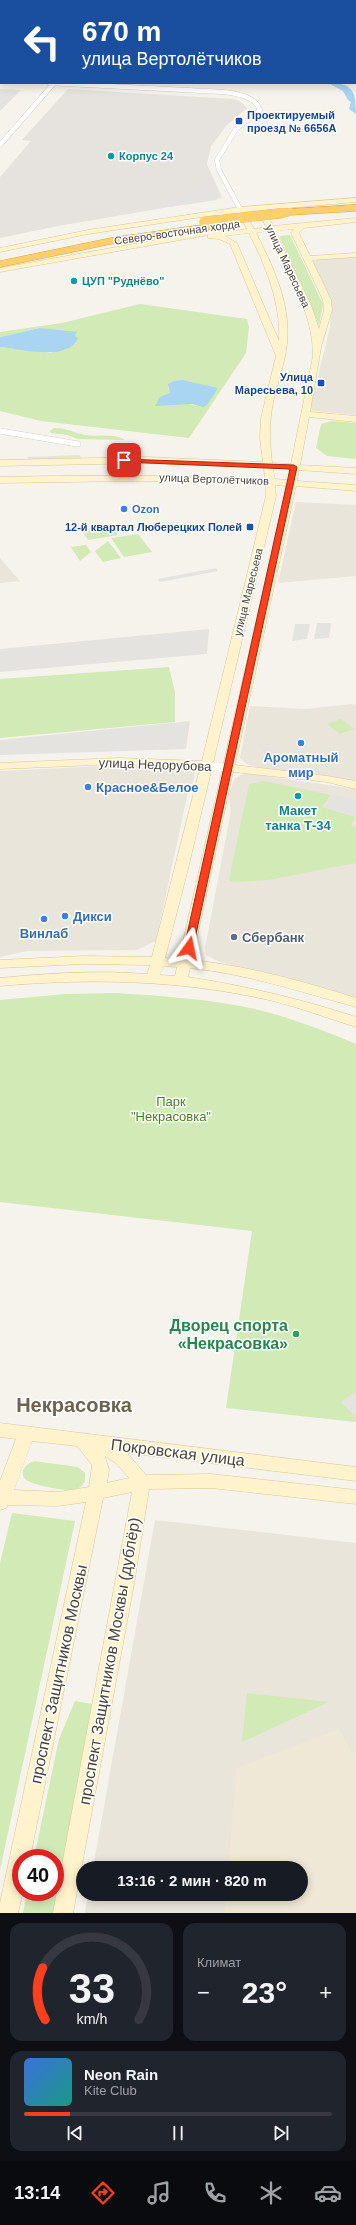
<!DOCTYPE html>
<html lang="ru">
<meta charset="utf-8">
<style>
body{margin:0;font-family:Helvetica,sans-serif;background:#20242c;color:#f1f3f6;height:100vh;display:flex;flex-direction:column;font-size:15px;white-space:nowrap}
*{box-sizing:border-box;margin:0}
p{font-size:13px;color:#9ea1a6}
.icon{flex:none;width:22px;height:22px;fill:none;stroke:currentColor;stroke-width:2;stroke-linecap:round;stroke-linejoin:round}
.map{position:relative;height:1913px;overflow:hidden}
.sheet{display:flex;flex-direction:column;gap:10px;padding:10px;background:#0d0f14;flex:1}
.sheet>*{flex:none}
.banner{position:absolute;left:0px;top:0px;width:356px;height:84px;box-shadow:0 2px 10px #0003;background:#1a4fa0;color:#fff;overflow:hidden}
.speed{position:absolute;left:12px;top:1849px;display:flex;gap:8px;font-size:20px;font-weight:700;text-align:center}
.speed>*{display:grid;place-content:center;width:52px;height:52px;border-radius:50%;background:#171b24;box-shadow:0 2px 10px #0003;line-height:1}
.speed .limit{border:6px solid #d22;background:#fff;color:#111}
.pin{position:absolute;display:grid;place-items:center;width:34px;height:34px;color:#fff;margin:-17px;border-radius:8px;box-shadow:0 2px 6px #0006}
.me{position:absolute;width:44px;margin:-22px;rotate:12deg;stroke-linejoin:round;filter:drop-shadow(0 0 3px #0008)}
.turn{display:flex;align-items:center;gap:14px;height:84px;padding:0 16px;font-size:18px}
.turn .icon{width:52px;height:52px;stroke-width:2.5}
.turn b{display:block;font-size:28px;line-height:34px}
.big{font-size:30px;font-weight:700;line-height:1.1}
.sheet .tile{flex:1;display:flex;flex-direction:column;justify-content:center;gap:6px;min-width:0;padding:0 14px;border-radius:12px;background:#20242c}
.sheet .dial{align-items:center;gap:0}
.dial svg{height:104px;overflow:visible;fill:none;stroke:#363941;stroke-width:7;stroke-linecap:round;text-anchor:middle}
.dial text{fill:#f1f3f6;stroke:none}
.song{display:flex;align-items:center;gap:12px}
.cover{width:48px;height:48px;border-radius:6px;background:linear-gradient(135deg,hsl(220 70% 55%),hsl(170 70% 35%))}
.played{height:4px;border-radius:2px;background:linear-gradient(90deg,#fc3f1d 15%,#363941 15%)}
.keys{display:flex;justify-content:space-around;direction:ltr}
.heat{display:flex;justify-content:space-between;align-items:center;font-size:22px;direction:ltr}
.sheet .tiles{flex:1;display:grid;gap:10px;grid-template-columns:1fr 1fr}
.tile:last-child{grid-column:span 2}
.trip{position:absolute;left:76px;top:1861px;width:232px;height:40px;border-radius:20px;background:#171b24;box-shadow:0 2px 10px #0003;font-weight:700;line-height:40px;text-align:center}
.dock{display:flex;height:64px;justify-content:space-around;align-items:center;background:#090b0e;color:#9ea1a6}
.dock .icon{width:28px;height:28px}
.dock .current{color:#fc3f1d}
.dock b{font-size:18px;color:#f1f3f6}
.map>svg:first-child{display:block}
</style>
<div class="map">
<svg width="356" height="1913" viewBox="0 0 356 1913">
<rect width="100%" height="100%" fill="#f6f3ec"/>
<path fill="#eae5da" d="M356,256V415L313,411L310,408L330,328L331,306L325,288L312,262L317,260Z
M296,502L356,505V576L278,583Z
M0,558L20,581L0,583Z
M351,704L356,705V782L257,767L247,764L240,758L250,706L306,709Z
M107,766H185L195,772L194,779L188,792L156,941L137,950L27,951L0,957V771Z
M245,773L356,789V999L313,985L220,962L206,955L205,948L231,811L228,796L235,778Z
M155,1520L356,1543V1913H85L88,1894H301V1868H93Z"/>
<path fill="#e6e2dd" d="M68,89L234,99L241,102L247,108L227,125L211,146L207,164L222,198L58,226L0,238V177L31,141L22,140Z"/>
<path fill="#efe8d6" d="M339,1729L351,1751L356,1752V1913H224L226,1894H301V1868H228L237,1768Z"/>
<path fill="#d2eab5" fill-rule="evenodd" d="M290,235L323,304L319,325L279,236Z
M140,304L247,319L249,327L246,353L189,438L41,421L0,411V347L51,353L75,334L40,328L0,337V332L62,323ZM168,387L203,407C185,402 177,406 168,387Z
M332,421L356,423V459L327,456L316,448L321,424Z
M54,428C65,427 74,433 85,435C97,437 114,433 125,440L78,439L67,435L51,433L50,431Z
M112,527L118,535L88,540L83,532Z
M138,534L152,552L124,557L111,538Z
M108,541L121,558L103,562L95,551Z
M86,545L91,552L80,561L71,547Z
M169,667L175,692V722L0,738V679Z
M341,719L354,729L340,734L327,724Z
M264,781L331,795L322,807L355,817L351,826L356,827V863L268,880L233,882L229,880L249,784Z
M115,993C162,996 209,999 255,1009C289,1017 323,1030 356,1044V1422L226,1408L252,1231L0,1202V1000L65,994Z
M34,1461L78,1467L85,1473V1481C83,1485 80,1488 76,1489C67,1492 29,1485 24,1478C20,1470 26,1464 34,1461Z
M12,1513L75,1521L0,1870V1563Z
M247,1693L329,1702L242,1742Z
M75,1701L92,1704L54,1913H23L27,1892H55V1858H34L59,1739Z"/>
<path fill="#e5e3e0" d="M0,89L21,90L0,111Z
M212,189L219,197L217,200L169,207L182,193Z
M79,455L82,458L29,460L27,457Z
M216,568L218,571L160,582L158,579Z
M317,623H331L329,638L314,639Z
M295,624H310L307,639L292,641Z
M209,629L207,654L0,672V649Z
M190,721L186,749L0,755V740Z
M265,742L274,751L286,759L279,762L266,754L258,745Z
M333,794L356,799V816L323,807Z
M356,1391V1418L341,1402Z"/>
<path fill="#a9d4f2" d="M40,328L77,332L75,336L78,338C67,362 22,349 0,347V337Z
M182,380L218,388L207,405L203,407L192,404L155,406L160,397L170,393L168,384L174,381Z"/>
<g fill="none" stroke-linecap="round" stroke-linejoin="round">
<path fill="#a9d4f2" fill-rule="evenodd" d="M0,58H1V64H0Z
M328,83C353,83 356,91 356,114L349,109L351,102L348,100L343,91Z"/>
<g stroke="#c2bbae" stroke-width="5">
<path id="street-far2" d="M49,83L224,92C237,94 255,96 260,110L236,129L217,160L219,170L240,209
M0,145L54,83"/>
</g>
<g stroke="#c2bbae" stroke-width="6">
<path id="street-far1" d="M0,431L78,444"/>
</g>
<g stroke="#c2bbae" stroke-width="8">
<path id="street" d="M206,765L228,768"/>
</g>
<g stroke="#d6c79b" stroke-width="1">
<path id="secondary" d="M356,198V202L265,210L273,226L356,218V222L304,228L299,233L310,256L356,253V257L312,260L331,300L332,310L321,347L310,412L356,416V422L309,417L300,465L356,468V474L299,470L297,481L356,485V491L296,486L235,765L327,776L356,781V789L327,782L233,772L192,960C248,966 302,981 356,998V1007C301,992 248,974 190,968L188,977C246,986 301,999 356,1017V1027C327,1018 298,1007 269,1000C180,980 91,978 0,986V978C49,973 98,970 147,974L150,965L83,964L0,968V960L83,956L152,957L200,768L119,764L0,769V763L119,758L202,761L266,496V484L134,481L0,483V477C88,475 177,475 265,479L264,468L147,463L0,466V460L147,457L263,462L260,438L261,418L276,356L230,244L219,239L208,238V235L0,272V268L228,227L229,225L225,220L215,215L88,234L0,252V248L88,230L240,207ZM258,210L266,227L254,229L245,212ZM238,213L247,229L233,231L237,225L231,216L224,214ZM294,229L291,233L323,300L324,310L319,329L311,305L275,231ZM268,231C287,271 313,311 313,356L291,464L272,463C270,444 269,427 272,408C276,386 285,365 287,343C291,304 273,266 256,233ZM249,233C266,267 281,303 279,341L237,243L225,236ZM273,468L290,469L288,480L275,479ZM275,485L287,486L179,959L165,958L188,869L276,496ZM163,966L177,967L175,976L160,975Z
M0,1423L356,1467V1481L127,1453L146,1475L211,1474L356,1490V1504L211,1488L149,1489L134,1584L73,1913H53L132,1492L103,1498L30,1858H21L23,1892L18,1913H0V1903L86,1502L58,1506L8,1505L6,1508L0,1510V1481L16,1439L0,1437ZM32,1441L77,1446L92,1465L89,1487L58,1492L14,1490ZM105,1456L117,1464L129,1478L107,1483L109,1470Z"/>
</g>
<g stroke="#e0a43c" stroke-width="1">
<path id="highway" d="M356,205V211L290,215L286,212L290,209Z
M209,224L212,225V229L111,244L0,267V261L111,238Z"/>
</g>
<use href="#street-far2" stroke="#fff" stroke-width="4.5"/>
<use href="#street-far1" stroke="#fff" stroke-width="5.5"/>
<use href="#street" stroke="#fff" stroke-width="8"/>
<use href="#secondary" fill="#fff3cd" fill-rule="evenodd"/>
<use href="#highway" fill="#ffcf6e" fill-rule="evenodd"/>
<g stroke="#e0a43c" stroke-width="8" stroke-linecap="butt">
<path id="highway-bridge-far1" d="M275,214L290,212"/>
</g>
<g stroke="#e0a43c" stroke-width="10" stroke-linecap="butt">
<path id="highway-bridge" d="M204,222L283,213"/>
</g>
<use href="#highway-bridge-far1" stroke="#ffcf6e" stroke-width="8"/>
<use href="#highway-bridge" stroke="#ffcf6e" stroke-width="10"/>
</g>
<path fill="#fc3f1d" stroke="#a42913" d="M122,459L294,465L297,467L193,948L189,950L184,948L290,469L124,462Z"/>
<g fill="#1a4fb4" stroke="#fff" stroke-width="1.5">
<rect x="235" y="117" width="8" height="8" rx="2"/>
<rect x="317" y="379" width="8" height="8" rx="2"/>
<rect x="246" y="523" width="8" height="8" rx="2"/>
</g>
<g fill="#0f9aa8" stroke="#fff" stroke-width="1.5">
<circle cx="111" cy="156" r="4"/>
<circle cx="74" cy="281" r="4"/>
<circle cx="298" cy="796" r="4"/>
</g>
<g fill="#3f7fe0" stroke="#fff" stroke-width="1.5">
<circle cx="124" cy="509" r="4"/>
<circle cx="301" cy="743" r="4"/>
<circle cx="88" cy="787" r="4"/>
<circle cx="65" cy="916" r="4"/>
<circle cx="44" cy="919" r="4"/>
</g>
<circle fill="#5c6f8a" stroke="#fff" stroke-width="1.5" cx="234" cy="937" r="4"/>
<circle fill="#2e9e5b" stroke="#fff" stroke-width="1.5" cx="296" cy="1334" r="4"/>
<g text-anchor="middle" stroke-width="3" stroke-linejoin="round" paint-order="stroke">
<g font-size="11" font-weight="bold" fill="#164399" stroke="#fff" text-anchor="end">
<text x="247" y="119" text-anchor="start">Проектируемый<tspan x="247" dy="13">проезд № 6656А</tspan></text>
<text x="313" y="381">Улица<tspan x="313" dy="13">Маресьева, 10</tspan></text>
<text x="242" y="531">12-й квартал Люберецких Полей</text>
</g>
<g font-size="11" font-weight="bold" fill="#0d838f" stroke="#fff" text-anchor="start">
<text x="119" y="160">Корпус 24</text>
<text x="82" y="285">ЦУП "Руднёво"</text>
</g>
<g font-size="11" fill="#4b4439" stroke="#fff">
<text transform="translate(177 232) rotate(-8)" y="4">Северо-восточная хорда</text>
<text transform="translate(288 266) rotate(65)" y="4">улица Маресьева</text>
<text transform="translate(214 479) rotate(2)" y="4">улица Вертолётчиков</text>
<text transform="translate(248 592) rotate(-76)" y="4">улица Маресьева</text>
</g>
<g font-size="11" font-weight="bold" fill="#366cbe" stroke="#fff" text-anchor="start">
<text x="132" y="513">Ozon</text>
</g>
<g font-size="13" font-weight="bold" fill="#366cbe" stroke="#fff">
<text x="301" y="762">Ароматный<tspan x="301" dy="15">мир</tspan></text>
<text x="96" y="792" text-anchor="start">Красное&amp;Белое</text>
<text x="73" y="921" text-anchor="start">Дикси</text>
<text x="44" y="938">Винлаб</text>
</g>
<g font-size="13" fill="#4b4439" stroke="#fff">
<text transform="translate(155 764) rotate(2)" y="5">улица Недорубова</text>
</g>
<g font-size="13" font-weight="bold" fill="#0d838f" stroke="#fff">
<text x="298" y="815">Макет<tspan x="298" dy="15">танка Т-34</tspan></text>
</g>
<g font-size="13" font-weight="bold" fill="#4e5e75" stroke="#fff" text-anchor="start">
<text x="242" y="942">Сбербанк</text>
</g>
<g font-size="13" fill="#4a7f2a" stroke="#fff">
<text x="171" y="1106">Парк<tspan x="171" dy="15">"Некрасовка"</tspan></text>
</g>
<g font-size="16" font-weight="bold" fill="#27864d" stroke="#fff" text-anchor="end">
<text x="288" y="1331">Дворец спорта<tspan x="288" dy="18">«Некрасовка»</tspan></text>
</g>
<g font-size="16" fill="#4b4439" stroke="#fff">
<text transform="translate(178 1452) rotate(7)" y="6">Покровская улица</text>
<text transform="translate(109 1661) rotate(-80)" y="6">проспект Защитников Москвы (дублёр)</text>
<text transform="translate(58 1674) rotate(-78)" y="6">проспект Защитников Москвы</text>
</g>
<g font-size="20" font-weight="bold" fill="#6e6250" stroke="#fff">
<text x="74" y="1412">Некрасовка</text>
</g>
</g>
</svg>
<div class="speed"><div class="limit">40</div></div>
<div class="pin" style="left:124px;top:460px;background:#d93025"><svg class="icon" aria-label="arrive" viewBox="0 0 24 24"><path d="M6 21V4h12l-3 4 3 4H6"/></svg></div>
<svg class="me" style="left:189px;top:948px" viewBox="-20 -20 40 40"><path d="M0-17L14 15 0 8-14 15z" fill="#fc3f1d" stroke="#fff" stroke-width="4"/></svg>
<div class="trip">13:16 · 2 мин · 820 m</div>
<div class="banner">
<div class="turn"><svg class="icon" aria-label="left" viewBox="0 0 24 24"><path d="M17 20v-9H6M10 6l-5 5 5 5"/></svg><div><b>670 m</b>улица Вертолётчиков</div></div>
</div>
</div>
<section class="sheet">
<div class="tiles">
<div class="tile dial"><svg viewBox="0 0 100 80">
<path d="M14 69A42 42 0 1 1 86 69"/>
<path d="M14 69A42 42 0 0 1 12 29" stroke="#fc3f1d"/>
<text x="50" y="56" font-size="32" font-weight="700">33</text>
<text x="50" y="72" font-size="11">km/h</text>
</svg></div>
<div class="tile"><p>Климат</p>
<div class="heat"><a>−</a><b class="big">23°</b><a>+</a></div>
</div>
<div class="tile">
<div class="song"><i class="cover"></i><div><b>Neon Rain</b><p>Kite Club</p></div></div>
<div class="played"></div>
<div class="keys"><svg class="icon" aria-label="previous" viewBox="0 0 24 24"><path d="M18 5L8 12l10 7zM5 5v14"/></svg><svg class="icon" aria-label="pause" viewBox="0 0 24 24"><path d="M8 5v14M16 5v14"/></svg><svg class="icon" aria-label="next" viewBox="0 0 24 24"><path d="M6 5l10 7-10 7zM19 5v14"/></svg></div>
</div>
</div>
</section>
<nav class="dock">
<b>13:14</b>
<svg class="icon current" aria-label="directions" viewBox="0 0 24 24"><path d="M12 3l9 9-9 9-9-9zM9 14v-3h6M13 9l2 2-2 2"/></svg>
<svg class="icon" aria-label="music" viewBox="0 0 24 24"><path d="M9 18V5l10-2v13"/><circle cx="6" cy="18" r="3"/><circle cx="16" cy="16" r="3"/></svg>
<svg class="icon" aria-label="phone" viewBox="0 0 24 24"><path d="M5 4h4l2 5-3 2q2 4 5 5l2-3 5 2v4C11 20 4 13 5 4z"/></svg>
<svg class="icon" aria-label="climate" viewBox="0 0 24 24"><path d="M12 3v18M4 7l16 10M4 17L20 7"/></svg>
<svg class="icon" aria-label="car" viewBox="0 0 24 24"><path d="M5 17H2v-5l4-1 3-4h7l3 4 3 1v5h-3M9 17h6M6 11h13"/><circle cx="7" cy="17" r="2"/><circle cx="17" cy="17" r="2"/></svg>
</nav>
